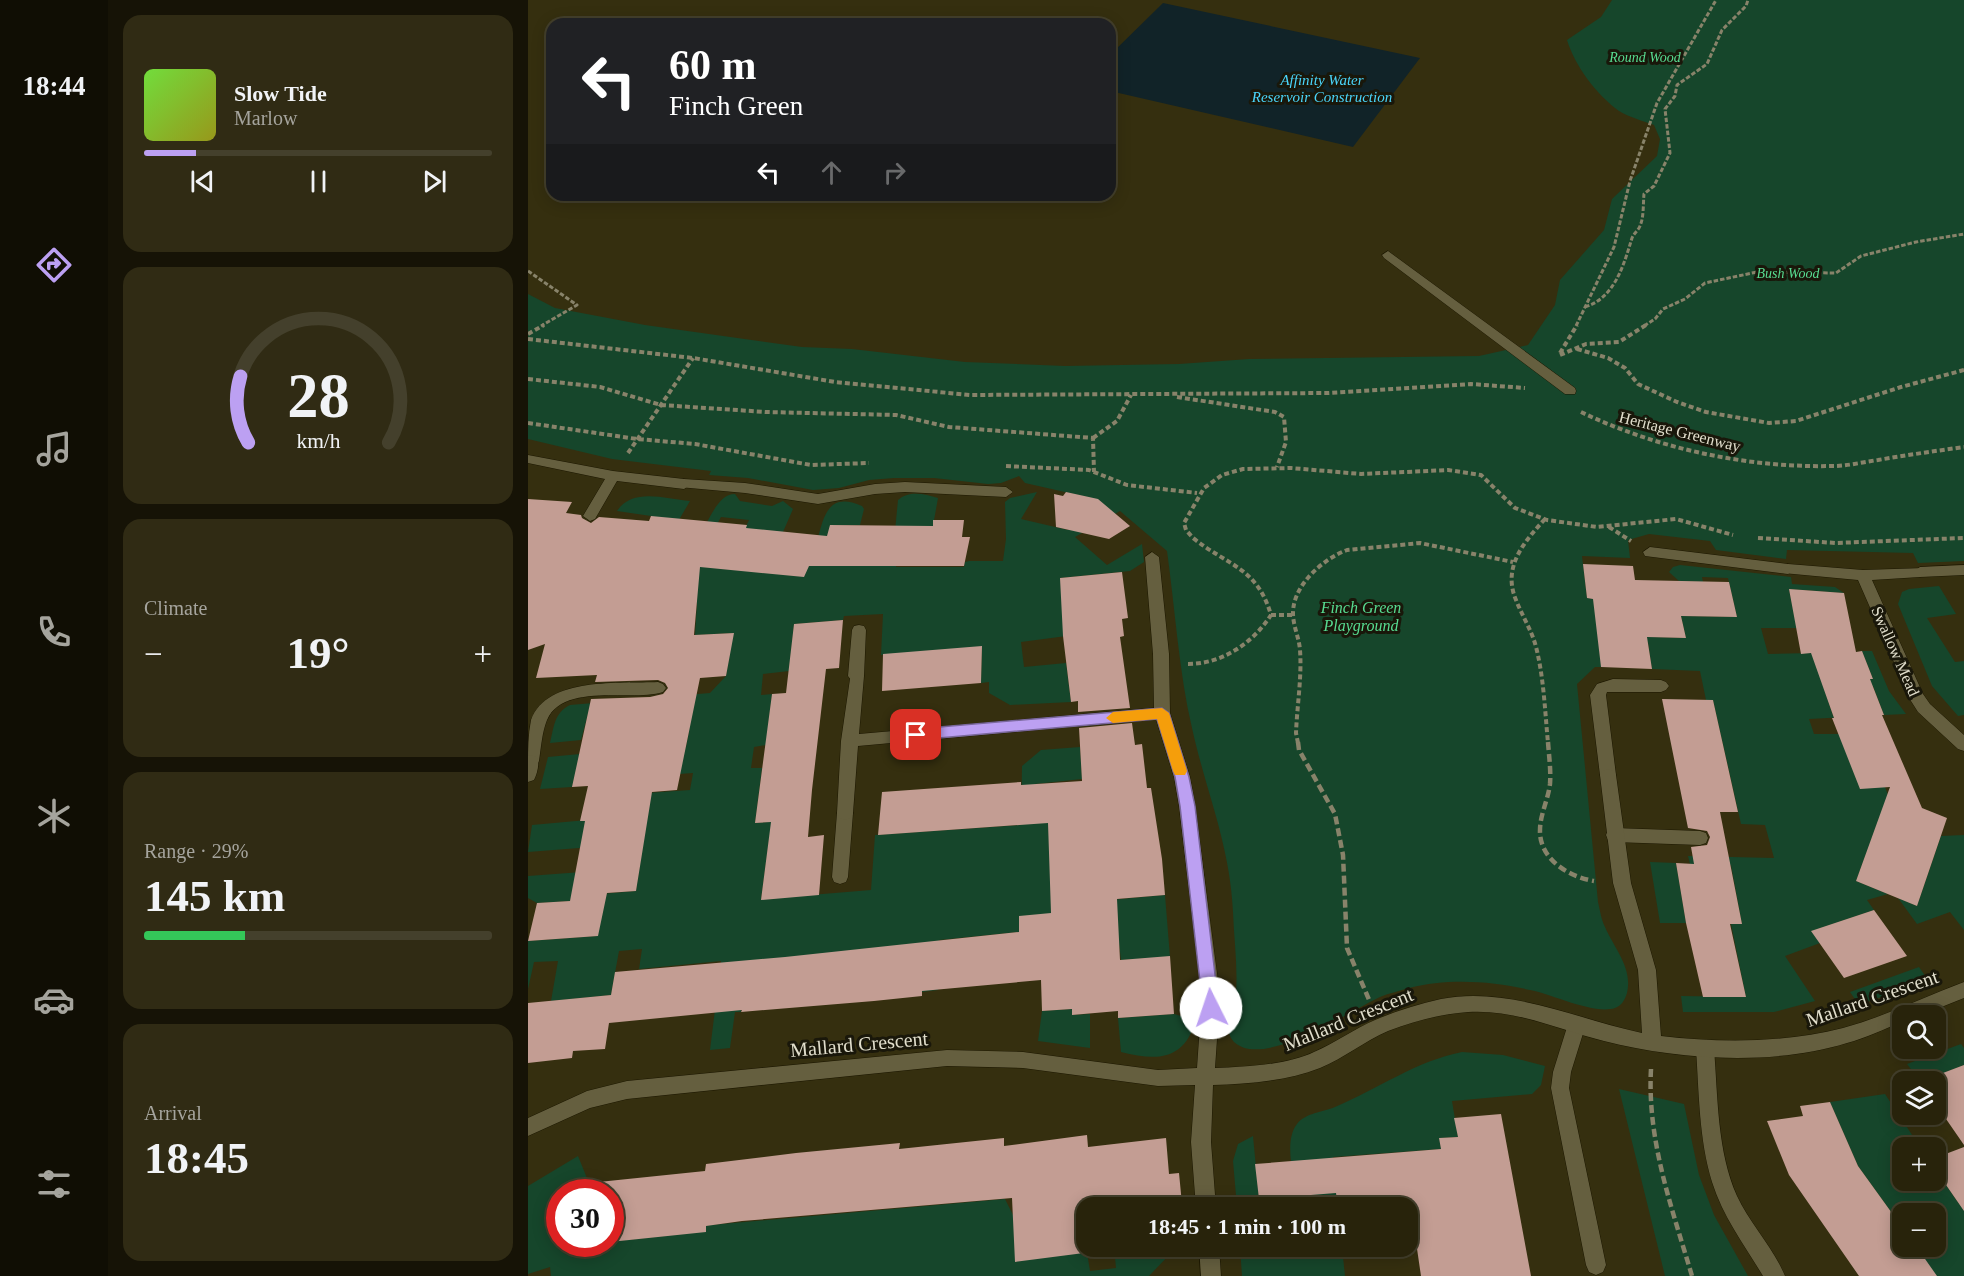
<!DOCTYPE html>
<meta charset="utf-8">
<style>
body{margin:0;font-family:"Times New Roman",serif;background:#302b14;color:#f1f3f6;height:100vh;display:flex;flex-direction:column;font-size:22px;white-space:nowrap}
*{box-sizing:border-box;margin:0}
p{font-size:20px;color:#a5a49d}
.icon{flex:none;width:33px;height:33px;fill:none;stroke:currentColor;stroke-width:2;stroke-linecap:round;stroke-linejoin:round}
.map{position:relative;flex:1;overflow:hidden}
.details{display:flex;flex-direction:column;gap:15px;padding:15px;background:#161306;width:420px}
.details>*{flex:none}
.hud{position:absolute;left:18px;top:18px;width:570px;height:183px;border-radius:18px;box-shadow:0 3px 15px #0003,0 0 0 2px #44402c;background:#202124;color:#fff;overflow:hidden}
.fabs{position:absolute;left:1364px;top:1005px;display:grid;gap:12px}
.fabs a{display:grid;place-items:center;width:54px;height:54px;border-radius:12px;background:#28230b;box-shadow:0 3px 15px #0003,0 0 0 2px #44402c;font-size:30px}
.speed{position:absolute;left:18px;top:1179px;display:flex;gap:12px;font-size:30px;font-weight:700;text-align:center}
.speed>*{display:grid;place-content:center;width:78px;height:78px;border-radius:50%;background:#28230b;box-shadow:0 3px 15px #0003,0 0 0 2px #44402c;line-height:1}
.speed .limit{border:9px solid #d22;background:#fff;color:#111}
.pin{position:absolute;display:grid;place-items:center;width:51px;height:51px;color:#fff;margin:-26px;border-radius:12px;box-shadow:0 3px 9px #0006}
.me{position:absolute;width:66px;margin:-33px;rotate:356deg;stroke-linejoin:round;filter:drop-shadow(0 0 4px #0008)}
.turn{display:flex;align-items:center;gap:21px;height:126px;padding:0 24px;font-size:27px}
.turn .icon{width:78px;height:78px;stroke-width:2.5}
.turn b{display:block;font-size:42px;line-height:51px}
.lanes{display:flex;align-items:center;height:57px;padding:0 24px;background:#0003;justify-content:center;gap:30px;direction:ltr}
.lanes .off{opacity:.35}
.big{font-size:45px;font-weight:600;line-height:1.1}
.details .tile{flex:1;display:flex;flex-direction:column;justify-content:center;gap:9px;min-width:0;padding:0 21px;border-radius:18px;background:#302b14}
.details .dial{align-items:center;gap:0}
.dial svg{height:156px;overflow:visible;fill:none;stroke:#44402c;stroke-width:7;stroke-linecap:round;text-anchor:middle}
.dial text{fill:#f1f3f6;stroke:none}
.song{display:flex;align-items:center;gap:18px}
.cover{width:72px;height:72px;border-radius:9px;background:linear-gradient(135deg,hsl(100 70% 55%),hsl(60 70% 35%))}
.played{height:6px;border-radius:3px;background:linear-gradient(90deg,#bca0f2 15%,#44402c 15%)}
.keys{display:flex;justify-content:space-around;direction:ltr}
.heat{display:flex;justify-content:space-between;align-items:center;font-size:33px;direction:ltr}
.charge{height:9px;border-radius:4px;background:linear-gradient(90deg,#34c759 29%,#44402c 0)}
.trip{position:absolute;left:548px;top:1197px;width:342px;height:60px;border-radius:18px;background:#28230b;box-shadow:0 3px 15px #0003,0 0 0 2px #44402c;font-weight:600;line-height:60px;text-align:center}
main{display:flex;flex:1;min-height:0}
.tab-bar{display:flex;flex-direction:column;width:108px;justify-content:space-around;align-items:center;background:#100e04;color:#a5a49d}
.tab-bar .icon{width:42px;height:42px}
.tab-bar .on{color:#bca0f2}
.tab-bar b{font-size:27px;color:#f1f3f6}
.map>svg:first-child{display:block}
</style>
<main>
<nav class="tab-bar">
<b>18:44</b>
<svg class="icon on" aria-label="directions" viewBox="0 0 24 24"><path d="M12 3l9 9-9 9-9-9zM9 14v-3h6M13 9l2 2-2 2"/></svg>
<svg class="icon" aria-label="music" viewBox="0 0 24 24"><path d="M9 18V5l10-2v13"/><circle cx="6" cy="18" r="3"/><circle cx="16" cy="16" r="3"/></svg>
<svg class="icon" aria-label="phone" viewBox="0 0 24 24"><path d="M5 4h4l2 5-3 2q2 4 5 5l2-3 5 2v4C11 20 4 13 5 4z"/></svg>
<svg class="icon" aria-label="climate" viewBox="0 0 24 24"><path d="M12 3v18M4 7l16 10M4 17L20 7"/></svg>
<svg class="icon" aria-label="car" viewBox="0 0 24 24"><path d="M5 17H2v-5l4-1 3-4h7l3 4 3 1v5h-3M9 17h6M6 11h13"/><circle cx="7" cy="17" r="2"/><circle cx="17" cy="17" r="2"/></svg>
<svg class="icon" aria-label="filters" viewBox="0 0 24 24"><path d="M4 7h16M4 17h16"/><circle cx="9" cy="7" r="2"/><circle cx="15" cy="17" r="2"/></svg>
</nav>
<section class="details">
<div class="tile">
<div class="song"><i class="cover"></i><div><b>Slow Tide</b><p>Marlow</p></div></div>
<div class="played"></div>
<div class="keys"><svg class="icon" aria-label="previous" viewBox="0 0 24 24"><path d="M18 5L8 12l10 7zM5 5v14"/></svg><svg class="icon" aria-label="pause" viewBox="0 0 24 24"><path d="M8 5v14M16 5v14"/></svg><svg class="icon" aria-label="next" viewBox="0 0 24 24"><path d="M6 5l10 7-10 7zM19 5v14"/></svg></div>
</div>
<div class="tile dial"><svg viewBox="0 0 100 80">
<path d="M14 69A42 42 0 1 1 86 69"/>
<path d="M14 69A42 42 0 0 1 10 35" stroke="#bca0f2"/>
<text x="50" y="56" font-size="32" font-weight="700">28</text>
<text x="50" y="72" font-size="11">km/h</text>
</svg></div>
<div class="tile"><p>Climate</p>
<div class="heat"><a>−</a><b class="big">19°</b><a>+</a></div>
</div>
<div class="tile"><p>Range · 29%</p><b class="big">145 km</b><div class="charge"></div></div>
<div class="tile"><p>Arrival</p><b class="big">18:45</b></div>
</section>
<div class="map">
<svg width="1436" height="1276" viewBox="0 0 1436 1276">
<rect width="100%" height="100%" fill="#352f0f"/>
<path fill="#16462b" d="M1084,0H1436V561L1390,563L1385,553L1259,550L1258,559L1188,550L1182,541L1121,534L1100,540L1102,558L1054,556L1059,598L1110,601L1123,637L1158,638L1153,616L1209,617L1200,578L1174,577L1175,582L1151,581L1141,572L1145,567L1152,565L1263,577L1264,584L1307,587L1316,593L1261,589L1269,628H1233L1240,654L1285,653L1296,680L1345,679L1334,651H1344L1361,691L1378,714L1356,715L1345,686L1296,688L1305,716L1319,717L1281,719L1286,734H1311L1357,787L1360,795L1328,881L1360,894L1339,900L1346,910L1284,931L1292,943L1257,956L1287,1001L1246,1012H1155L1153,996L1218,997L1203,924H1214L1203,865L1162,864L1160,856L1246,858L1237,825L1213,824L1185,700H1178L1172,671L1124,669L1120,642L1073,667H1067L1049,684L1070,902C1072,910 1073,919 1077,927C1086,948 1105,968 1099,993C1097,1000 1093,1006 1087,1008C1066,1015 1024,994 1002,990C964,981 920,978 881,988C872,991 861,993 852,997C823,1010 736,1070 706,1042C695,1031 705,1015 707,1003C711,973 706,942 705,912C702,844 678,792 664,728C651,673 647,608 639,551L592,511L547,537L579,565L614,544L616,562L602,571L532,578L546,635L493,642L496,667L538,663L543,702L482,705L461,693V682L453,683L454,647L353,655L355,614L316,616L315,620L266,624L261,671L235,674L233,695L244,694L238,745L226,747L223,768H234L227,823L266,820L264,838L241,840L233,899L343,890L347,835L493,825L494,766L513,750L552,747L554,779L507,784V801L571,901L637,895L642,957L593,960L587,908L491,932L411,940L410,990L394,992L395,943L219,962L213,1012H207L202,1048L182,1050L193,961L111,969L114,949L91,951L83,995L23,1001L30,961L6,962L0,989V941L69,936L77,899L9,903L0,898V876L54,872L50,896L108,891L115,843L0,852L4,825L59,820L119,793L162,790L165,773L124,776L158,747L161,731L122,706L61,710L53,740L22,743C26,727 26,713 42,705L182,693L198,676L205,633L167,635L169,603L0,633L127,554L123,516L89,511C105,487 137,499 162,501L148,525L202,560L221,520L193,517L187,528L176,527C184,515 191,494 207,494L212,501L244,506L255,501L265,509L255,532L289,541C296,516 300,491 334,506L336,509L332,525H302L367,531L370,500C381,490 397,494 410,498L405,526H377L368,567H436L437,562L441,561H475L478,539L477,502L482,498L509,492L493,519L540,530L559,497L497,483L491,476L473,483L460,484L406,478H366L341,480L311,488L285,490L220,478L181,475L183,471L84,459L0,439V294L27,308L117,325L274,347L324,349L437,362L537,366L651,364L721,359L951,356L1000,345L1027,305L1032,280L1076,230L1084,199L1129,156L1132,139L1126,125C1115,121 1101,117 1091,111C1068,94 1047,66 1039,40L1073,17Z
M1411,586L1428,614L1399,618L1427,662L1436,661V715L1430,716L1404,686L1370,604L1374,592L1381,589Z
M52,754L44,787L12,789L20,757Z
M1436,835V930L1422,912L1389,924L1370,898L1389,906L1413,836Z
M1122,862L1148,863L1158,923H1132Z
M1391,967L1400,980L1331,1005L1322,992Z
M544,1009V1015L562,1014V1048L510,1041L514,1011Z
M646,1014L668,1020C656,1061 629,1061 593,1052L590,1018Z
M1433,1044L1436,1048V1065L1418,1072L1407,1082L1392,1081L1379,1064Z
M934,1052L975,1055L1017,1066L1013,1085L1004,1094L924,1101L930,1137L912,1138L913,1149L805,1157L810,1207H709L705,1161L710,1144L725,1136L731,1199L767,1196C767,1176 755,1142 769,1124C777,1113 795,1112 807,1107C850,1089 888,1061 934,1052Z
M1091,1089L1156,1104L1171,1175L1186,1215L1220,1276H1137Z
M1357,1094L1392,1147L1374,1148V1180H1407V1169L1431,1204L1436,1202V1276H1407L1388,1247L1407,1246V1214H1374V1227L1330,1166L1302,1102Z
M50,1156L61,1183L59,1192H32V1244H50L51,1245L136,1236L138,1229L477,1199L485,1215L558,1221V1246L562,1271L588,1268L586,1247H643L644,1252L621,1276H23L22,1267L0,1274V1186Z
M712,1247H814L817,1276H714Z"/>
<path fill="#112328" d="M635,3L892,58L825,147L582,91V55Z"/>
<path fill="#c39d93" d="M538,492L570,499L602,526L581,539L528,527L526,494L535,496Z
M0,499L44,502L38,513L53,515L54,518L63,523L71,517L121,521L123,516L219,525L218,528L299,536L302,525L405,526V520H436L434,537H442L436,566H281L276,577L172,567L166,635L206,633L198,676L172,678L149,790L124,792L108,891L79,893L70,936L0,941L9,903L42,901L57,821H52L60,786L44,787L63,699L122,697L135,694L140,688L137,683L130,680L67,682L69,675L8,678L17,644L0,650Z
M1055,564L1105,566L1107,580L1201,582L1209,617L1153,616L1158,638L1119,637L1124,669L1073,667L1065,599L1059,598Z
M594,572L600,618L594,619L596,636L592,637L602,708L550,712V701L543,702L535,636L532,578Z
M1261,589L1316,593L1328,652L1334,651L1345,679H1342L1356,715H1354L1394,808L1419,818L1389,906L1328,881L1362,787L1332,789L1304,718H1306L1283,653L1273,654Z
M315,620L311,668L298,669L284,790L280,837L296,835L291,895L233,900L243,822L227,823L244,694L258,693L266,624Z
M454,646L453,683L354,691L355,654Z
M1134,699L1185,700L1210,812H1192L1214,924H1202L1218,997H1175L1158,923L1148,863L1166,864L1163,847L1179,845L1182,837L1179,831L1160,828Z
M604,723L607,745L614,744L619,788H623L634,859L637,895L589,899L592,960L642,956L646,1014L590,1018V1011L544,1015V1009L514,1011L513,980L394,991V996L346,1001L213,1012L214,1010L81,1023L77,1049L45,1051L44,1058L0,1063V1003L83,995L87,972L257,957L491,932V916L523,913L520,823L350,835L354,792L493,782V785L554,781L551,728Z
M1346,910L1379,956L1316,978L1283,931Z
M1436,1065V1145L1407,1103V1076Z
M1302,1102L1330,1166L1374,1227V1246H1388L1409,1276H1331L1261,1175L1239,1121L1275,1116L1272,1106Z
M973,1114L1003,1276H893L887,1235L879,1236V1208H810L808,1193L731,1199L727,1164L913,1149L911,1138L930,1137L926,1118Z
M559,1135L560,1147L638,1138L641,1174L651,1173L654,1204L628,1208H558V1246H586L587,1249L487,1262L484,1198L214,1221L178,1226V1232L82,1242V1192H59L61,1183L177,1171L178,1164L268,1153L372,1143L371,1149L476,1138V1146Z
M1436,1147V1211L1407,1169V1158Z"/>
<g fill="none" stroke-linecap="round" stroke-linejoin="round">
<g stroke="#1c1700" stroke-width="1">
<path id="service" d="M860,251L1047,388L1048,391L1047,394H1037L856,258L854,255Z
M156,479L217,483L290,494L347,484L377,482L478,487L485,492L478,497L377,492L347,494L290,504L217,493L151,487L149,484Z
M1122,547L1260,564L1267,569L1260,574L1117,556L1115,552Z
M624,552L631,557L641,654L638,658H628L625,654L617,557Z
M1436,565V575L1392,577L1385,572L1392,567Z
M331,625L336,626L338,630L336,676L333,680H323L320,676L324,630L326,626Z
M1085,679L1133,680L1138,682L1141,686L1138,690L1133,692H1079L1078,695L1088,775L1086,779L1080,781L1074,779L1072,775L1062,695L1069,684Z
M130,682L135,684L138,688L135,692C105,702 35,682 19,720C14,732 13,748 11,761L9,765L0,766C0,751 0,735 3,720C19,676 93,684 130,682Z
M317,806L323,808L325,813L320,877L318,882L312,884L306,882L304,877L309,813L311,808Z
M1086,828L1172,831L1178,833L1180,838L1178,843L1172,845L1086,842L1080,840L1078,835L1080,830Z
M1049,1016L1055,1018L1058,1024L1043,1072L1041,1088L1078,1265L1075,1272L1068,1275L1061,1272L1058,1265L1023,1088L1025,1072L1040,1024L1043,1018Z
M1177,1041L1184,1043L1186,1049C1190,1097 1189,1151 1209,1196C1222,1224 1245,1247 1257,1276H1235C1217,1246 1195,1217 1184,1182C1171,1140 1171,1093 1168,1049L1170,1043Z"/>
</g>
<g stroke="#1c1700" stroke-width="1">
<path id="minor" d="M0,455L85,471L156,479L163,484L156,489L89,481L67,519L62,521L55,516L77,479L0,463Z
M1260,564L1335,570L1397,568L1399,572L1392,577L1344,580L1395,694L1402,704L1436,735V751L1430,749L1390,712L1383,701L1330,580L1255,573L1253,569L1255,565Z
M633,648L638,650L641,654L642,713L662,777L667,806L692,996L687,1068C717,1067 759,1065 786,1052C807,1043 826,1029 847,1020C868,1011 891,1004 913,999C981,986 1048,1019 1114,1033L1110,970L1085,883L1072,775L1074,771L1080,769L1086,771L1088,775L1103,883L1128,970L1133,1036C1193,1043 1256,1043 1315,1028C1356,1017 1396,997 1436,982V998L1391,1016H1374V1022C1356,1029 1338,1038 1319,1043C1244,1066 1151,1060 1076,1041C1031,1030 988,1009 940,1012C912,1014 886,1021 860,1031C837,1041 816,1058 792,1068C759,1081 720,1084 685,1085L683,1142L688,1208H668L663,1142L667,1085L630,1086L495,1068L419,1066L99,1099L62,1108L0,1136V1118L59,1091L99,1081L419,1050L495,1052L630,1070L669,1068L674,996L651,806L646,777L628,719L330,746L325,813L323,818L317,820L311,818L309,813L313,741L323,672H333L336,676L331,734L626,708L625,654L628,650Z
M3,755L9,757C12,764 9,774 6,780L0,782V756Z
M671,1246H691L693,1276H673Z"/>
</g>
<path stroke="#88836a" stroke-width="3" stroke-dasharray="4.5 2" stroke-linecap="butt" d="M0,271L49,305L13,326
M1057,307C1087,298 1096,264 1104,238C1106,233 1110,231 1112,226C1116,217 1115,204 1116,194L1126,186L1142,153L1137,109L1147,96L1149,85L1179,64L1194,30L1218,6L1220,0
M1048,326L1086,247L1102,181L1129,103L1188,0
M1116,326L1127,319L1135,309L1157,299L1177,283L1229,272L1308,273L1333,256L1388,242L1436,234"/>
<path stroke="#88836a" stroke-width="4" stroke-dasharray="5 3" stroke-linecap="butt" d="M0,334L16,325
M0,339L165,358L307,382L442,395L801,393L943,384L997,388
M1049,349L1080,358L1097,368L1110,384L1149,402L1178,412L1241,423L1268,421L1373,387L1436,370
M1032,353L1049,325
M1032,355L1058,344L1091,342L1118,325
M0,379L72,387L133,405L238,412L368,415L421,427L565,438L566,472
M649,397L747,412L756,417L758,442L749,467
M1053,412C1130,449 1220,468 1305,466C1320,466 1335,462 1350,460C1379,455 1407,451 1436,447
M0,423L109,439L167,444L283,465L341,463
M565,438L589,421L603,395
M100,453L165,358
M478,466L561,470L599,485L669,493
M1017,519C996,542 974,567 988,600C995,618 1005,632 1009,651C1016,681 1017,712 1020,743
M1081,527L1103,541
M1230,538L1308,543L1436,538
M743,615H765
M660,664C694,664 725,643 743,615C729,567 700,566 665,538L658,530L656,523L676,488L694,475L715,469L763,468L833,474L920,470L953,475L987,508L1019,520L1069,527L1148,519L1205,535
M770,743L768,733C769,706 774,677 772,650C771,637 765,626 765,613C765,585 795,559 819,550L892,543L985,562"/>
<path stroke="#88836a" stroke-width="4.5" stroke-dasharray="8 4" stroke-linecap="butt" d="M770,742L771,750L807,814L815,855L819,948L842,1002
M1020,742C1021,756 1023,770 1022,784C1020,800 1012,815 1012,830C1011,859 1041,877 1066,881
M1123,1069C1119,1141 1144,1208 1164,1276"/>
<use href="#service" fill="#655f3f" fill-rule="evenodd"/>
<use href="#minor" fill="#655f3f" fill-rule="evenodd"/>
</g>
<path fill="#bca0f2" stroke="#7a689d" stroke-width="1.5" d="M634,708L641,713L661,777L667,806L691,1008L689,1013L683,1016L677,1013L675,1008L652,806L647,777L629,719L388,740L383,739L381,735L383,731L388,729Z"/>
<path fill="#f59e0b" d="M634,708L641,713L659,771L657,775H647L645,771L629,719L585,723L578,718L585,712Z"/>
<g text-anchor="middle" stroke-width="6" stroke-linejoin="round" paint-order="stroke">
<g font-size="14" font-style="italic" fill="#57dc91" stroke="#19170a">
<text x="1117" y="62">Round Wood</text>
<text x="1260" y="278">Bush Wood</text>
</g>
<g font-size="15" font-style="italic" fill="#4ad5fa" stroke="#19170a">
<text x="794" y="85">Affinity Water<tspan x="794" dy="17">Reservoir Construction</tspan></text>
</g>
<g font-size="16" fill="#e1decc" stroke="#19170a">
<text transform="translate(1152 431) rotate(14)" y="6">Heritage Greenway</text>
<text transform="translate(1368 651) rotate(66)" y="6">Swallow Mead</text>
</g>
<g font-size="16" font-style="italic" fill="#57dc91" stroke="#19170a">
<text x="833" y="613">Finch Green<tspan x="833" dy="18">Playground</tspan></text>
</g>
<g font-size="20" fill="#e1decc" stroke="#19170a">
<text transform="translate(1344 998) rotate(-19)" y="7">Mallard Crescent</text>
<text transform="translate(820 1019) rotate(-22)" y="7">Mallard Crescent</text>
<text transform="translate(331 1044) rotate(-5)" y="7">Mallard Crescent</text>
</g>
</g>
</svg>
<div class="fabs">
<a><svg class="icon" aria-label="search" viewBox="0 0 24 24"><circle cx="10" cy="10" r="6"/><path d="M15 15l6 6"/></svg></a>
<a><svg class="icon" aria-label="layers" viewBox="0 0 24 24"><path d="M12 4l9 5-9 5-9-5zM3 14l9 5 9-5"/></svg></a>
<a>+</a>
<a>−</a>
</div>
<div class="speed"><div class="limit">30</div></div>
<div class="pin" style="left:388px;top:735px;background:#d93025"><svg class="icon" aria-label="arrive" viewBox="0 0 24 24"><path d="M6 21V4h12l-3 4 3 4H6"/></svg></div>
<svg class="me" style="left:683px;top:1008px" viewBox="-20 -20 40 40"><circle r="19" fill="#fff"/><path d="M0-13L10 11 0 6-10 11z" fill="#bca0f2"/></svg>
<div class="trip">18:45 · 1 min · 100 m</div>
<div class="hud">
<div class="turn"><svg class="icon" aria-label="left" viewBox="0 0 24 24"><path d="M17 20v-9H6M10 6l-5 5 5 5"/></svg><div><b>60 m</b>Finch Green</div></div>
<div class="lanes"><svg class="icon" aria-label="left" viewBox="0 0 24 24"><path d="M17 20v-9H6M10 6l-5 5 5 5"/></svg><svg class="icon off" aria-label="ahead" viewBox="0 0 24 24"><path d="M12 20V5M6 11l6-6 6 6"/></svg><svg class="icon off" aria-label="right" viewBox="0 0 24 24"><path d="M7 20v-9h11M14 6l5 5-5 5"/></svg></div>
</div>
</div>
</main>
